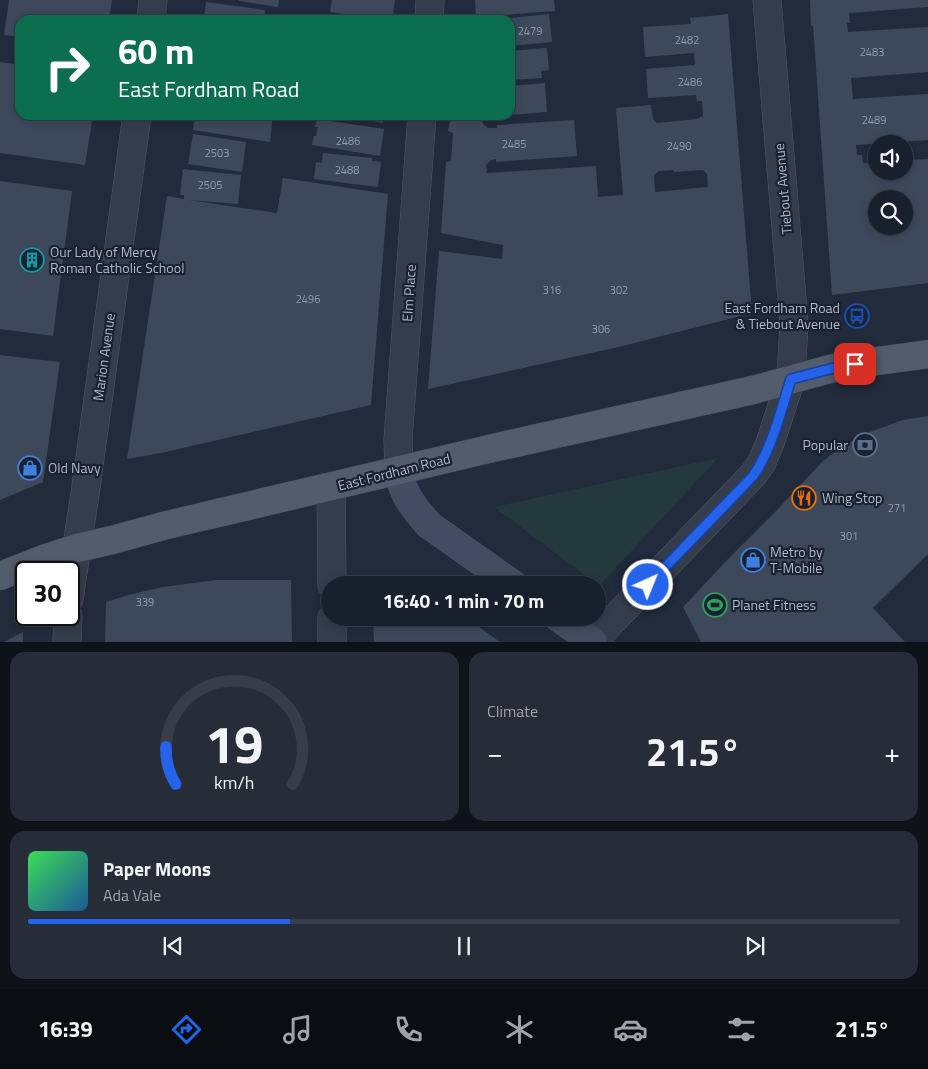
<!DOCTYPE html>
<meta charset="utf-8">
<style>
body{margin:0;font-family:"Titillium Web",sans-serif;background:#262d39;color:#f1f3f6;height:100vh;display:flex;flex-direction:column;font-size:19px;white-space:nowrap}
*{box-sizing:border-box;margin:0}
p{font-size:16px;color:#9fa3aa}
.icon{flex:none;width:28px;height:28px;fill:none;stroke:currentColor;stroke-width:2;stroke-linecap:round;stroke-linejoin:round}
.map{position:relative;height:642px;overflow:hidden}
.sheet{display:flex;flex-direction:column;gap:10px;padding:10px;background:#0e1219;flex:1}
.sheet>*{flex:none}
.guide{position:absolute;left:15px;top:15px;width:500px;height:105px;border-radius:15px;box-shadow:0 2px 8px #0003,0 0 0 1px #373e49;background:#0b6e4f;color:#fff;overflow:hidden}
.buttons{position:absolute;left:868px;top:135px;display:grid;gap:10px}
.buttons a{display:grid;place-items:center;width:45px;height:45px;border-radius:50%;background:#19202d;box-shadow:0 2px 8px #0003,0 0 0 1px #373e49;font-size:25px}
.speed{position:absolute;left:15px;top:561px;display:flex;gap:10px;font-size:25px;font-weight:700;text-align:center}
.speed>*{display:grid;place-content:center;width:65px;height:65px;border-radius:50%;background:#19202d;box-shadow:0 2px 8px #0003,0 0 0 1px #373e49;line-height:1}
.speed .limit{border:2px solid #111;border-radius:8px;background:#fff;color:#111}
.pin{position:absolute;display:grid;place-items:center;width:42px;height:42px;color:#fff;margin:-21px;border-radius:10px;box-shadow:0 2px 8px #0006}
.me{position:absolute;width:55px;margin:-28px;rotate:44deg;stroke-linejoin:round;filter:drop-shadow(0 0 4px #0008)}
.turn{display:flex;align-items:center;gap:18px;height:105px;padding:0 20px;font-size:22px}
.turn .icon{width:65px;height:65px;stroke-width:2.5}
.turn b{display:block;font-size:35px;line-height:42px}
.big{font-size:38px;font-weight:700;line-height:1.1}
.sheet .tile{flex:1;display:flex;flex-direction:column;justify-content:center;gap:8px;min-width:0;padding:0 18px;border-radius:15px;background:#262d39}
.sheet .dial{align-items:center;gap:0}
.dial svg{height:130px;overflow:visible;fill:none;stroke:#373e49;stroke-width:7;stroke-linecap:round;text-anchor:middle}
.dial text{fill:#f1f3f6;stroke:none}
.song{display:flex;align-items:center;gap:15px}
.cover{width:60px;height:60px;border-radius:8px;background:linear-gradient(135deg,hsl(130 70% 55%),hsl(210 70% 35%))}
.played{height:5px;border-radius:2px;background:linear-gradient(90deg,#2563eb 30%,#373e49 30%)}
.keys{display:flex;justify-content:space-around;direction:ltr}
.heat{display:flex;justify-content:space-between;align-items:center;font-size:28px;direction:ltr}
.sheet .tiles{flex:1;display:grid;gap:10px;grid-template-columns:1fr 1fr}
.tile:last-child{grid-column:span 2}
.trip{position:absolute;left:321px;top:576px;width:285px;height:50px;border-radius:25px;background:#19202d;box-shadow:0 2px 8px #0003,0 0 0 1px #373e49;font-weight:700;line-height:50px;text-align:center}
.dock{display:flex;height:80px;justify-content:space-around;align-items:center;background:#0a0d12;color:#9fa3aa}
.dock .icon{width:35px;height:35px}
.dock .selected{color:#2563eb}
.dock b{font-size:22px;color:#f1f3f6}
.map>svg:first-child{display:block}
</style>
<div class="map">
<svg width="928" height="642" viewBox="0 0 928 642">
<rect width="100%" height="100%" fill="#212b3c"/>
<path fill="#23393d" d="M718,458L599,586L494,507Z"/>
<path fill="#3d495b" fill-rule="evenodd" d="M9,0H112L109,19L88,16V20H20V37L4,35Z
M239,0H279L278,7L239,1Z
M332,0H395L392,20L330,12Z
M475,0H554L555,11L476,17Z
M810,0H928V7L849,13L850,23H847L848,32L928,27V72L851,78L853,99L928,94V140L856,145L857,155H862L863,163H876V171H904V160L928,159V283L832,295L813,25L811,26ZM876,199H904V226H876Z
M206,2L265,10L264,20H204Z
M549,14L552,42L510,46V20H501V19Z
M728,14L752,313L623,346L428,389L439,251L502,259L503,245L441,233L446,162L451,161L453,133L448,131L450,121L482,118L483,124L488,128H497V125L574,120L577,156L496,162V159L491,160L486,165L487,173L596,166L598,197L623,195L616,108L651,105L653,119L657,123L696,119L703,116L702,101H697L696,95L648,98L646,69L695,65L694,53L645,57L643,27L691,24L690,18ZM674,170V172L703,170L707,174L708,187L655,192L654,175L659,171Z
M547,48L549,70L541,71L542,78L510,80V51Z
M0,62L20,65V115H93L85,165L0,153Z
M545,83L547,112L510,115V86Z
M195,115H273L270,142L193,130Z
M342,115H385L383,123L342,116Z
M458,115H487V116L459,119Z
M317,119L384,129L380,156L312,145L314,136H316L318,127H315Z
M193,134L246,142L242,172L188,164Z
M323,153L372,158V161L381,162L378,187L314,179L316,162L322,163Z
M183,169L241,175L238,204L189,200L277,213L283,178L388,194L371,405L161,453L127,459L167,196L184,199V195H180Z
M0,181L72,191L53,336L0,329Z
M0,355L60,362L43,482L0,500Z
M928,416V554L873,608L905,642H701L683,607L729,558L777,510L822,462L840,448L867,433L903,420Z
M217,580H291L292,642H105L106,602L128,595L163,587Z
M373,618H463L479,627L500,642H374Z
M23,632V642H4Z"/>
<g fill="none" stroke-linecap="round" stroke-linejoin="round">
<g stroke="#505867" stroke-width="29">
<path id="minor" d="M151,20L153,0
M429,20L430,0
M399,470L398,440L422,115
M331,487L332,585
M69,599L86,487L137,115
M332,618V642
M593,641L753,475L761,464L770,443L791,379L794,323L767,0
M67,642L68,615"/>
</g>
<g stroke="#505867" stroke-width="29">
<path id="secondary" d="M399,470L402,485L408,498L417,511L429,525L514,585
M559,618L593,642"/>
</g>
<g stroke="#3e4655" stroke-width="29">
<path id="primary" d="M0,576L46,558L77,548L112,540L163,526L493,448L753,390L830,369L855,364L928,354"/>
</g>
<use href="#minor" stroke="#353d4c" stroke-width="28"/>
<use href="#secondary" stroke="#434c60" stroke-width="28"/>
<use href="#primary" stroke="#535c6c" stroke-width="28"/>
</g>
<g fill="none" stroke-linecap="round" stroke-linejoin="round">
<g stroke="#184099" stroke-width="12">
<path id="route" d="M648,585L753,476C772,449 781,410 791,379L830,369L855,364"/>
</g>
<use href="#route" stroke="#2563eb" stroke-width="9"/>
</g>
<defs>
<g id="building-ring" transform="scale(1.25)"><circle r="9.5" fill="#1a2231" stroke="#0f9aa8" stroke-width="1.5"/><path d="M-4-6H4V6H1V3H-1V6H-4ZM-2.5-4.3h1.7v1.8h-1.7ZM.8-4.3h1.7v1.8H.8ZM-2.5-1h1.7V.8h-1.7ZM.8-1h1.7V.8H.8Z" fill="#0f9aa8"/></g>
<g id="bus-ring" transform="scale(1.25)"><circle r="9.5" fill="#1a2231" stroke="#1a4fb4" stroke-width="1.5"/><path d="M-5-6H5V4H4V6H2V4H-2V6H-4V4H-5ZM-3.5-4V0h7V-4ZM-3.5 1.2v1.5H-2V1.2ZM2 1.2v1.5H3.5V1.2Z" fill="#1a4fb4"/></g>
<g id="bank-ring" transform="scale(1.25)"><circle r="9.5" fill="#1a2231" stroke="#5c6f8a" stroke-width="1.5"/><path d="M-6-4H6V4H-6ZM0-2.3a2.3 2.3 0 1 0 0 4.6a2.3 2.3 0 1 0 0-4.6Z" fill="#5c6f8a"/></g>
<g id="shop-ring" transform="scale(1.25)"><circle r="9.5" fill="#1a2231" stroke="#3f7fe0" stroke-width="1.5"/><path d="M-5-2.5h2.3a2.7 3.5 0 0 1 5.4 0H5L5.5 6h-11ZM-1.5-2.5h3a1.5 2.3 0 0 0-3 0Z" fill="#3f7fe0"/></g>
<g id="restaurant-ring" transform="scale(1.25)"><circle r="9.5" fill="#1a2231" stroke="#e8710a" stroke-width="1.5"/><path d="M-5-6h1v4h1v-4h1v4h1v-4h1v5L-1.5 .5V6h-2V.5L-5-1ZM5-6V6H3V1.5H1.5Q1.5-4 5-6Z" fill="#e8710a"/></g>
<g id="stadium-ring" transform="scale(1.25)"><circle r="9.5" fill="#1a2231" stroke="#2e9e5b" stroke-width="1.5"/><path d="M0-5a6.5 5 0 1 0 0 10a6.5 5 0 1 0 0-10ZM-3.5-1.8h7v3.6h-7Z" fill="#2e9e5b"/></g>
</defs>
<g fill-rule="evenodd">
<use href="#building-ring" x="32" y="260"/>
<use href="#bus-ring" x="857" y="316"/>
<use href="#bank-ring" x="865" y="445"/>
<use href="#shop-ring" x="30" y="468"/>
<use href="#restaurant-ring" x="804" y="498"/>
<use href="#shop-ring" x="753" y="560"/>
<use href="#stadium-ring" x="715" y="605"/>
</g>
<g text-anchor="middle" stroke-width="4.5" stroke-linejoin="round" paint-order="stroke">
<g font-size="11" fill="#939cad">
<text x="530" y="35">2479</text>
<text x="687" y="44">2482</text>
<text x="872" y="56">2483</text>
<text x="690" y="86">2486</text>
<text x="874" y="124">2489</text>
<text x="348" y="145">2486</text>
<text x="514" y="148">2485</text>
<text x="679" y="150">2490</text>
<text x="217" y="157">2503</text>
<text x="347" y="174">2488</text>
<text x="210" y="189">2505</text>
<text x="552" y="294">316</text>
<text x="619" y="294">302</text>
<text x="308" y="303">2496</text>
<text x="601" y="333">306</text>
<text x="897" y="512">271</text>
<text x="849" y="540">301</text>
<text x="145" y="606">339</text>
</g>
<g font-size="14" fill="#b0b8c8" stroke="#1a2231">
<text transform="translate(783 189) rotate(-95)" y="5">Tiebout Avenue</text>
<text transform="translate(409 293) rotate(-86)" y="5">Elm Place</text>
<text transform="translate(104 357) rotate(-82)" y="5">Marion Avenue</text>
<text transform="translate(394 472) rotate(-14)" y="5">East Fordham Road</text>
</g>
<g font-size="14" fill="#b0b8c8" stroke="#1a2231" text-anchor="start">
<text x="50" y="257">Our Lady of Mercy<tspan x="50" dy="16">Roman Catholic School</tspan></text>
<text x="840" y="313" text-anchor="end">East Fordham Road<tspan x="840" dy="16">&amp; Tiebout Avenue</tspan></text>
<text x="848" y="450" text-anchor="end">Popular</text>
<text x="48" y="473">Old Navy</text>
<text x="822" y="503">Wing Stop</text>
<text x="770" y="557">Metro by<tspan x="770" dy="16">T-Mobile</tspan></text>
<text x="732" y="610">Planet Fitness</text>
</g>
</g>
</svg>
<div class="buttons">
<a><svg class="icon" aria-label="sound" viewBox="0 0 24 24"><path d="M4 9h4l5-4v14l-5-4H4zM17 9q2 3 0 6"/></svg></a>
<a><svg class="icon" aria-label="search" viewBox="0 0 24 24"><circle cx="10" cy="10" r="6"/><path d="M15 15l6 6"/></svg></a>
</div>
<div class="speed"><div class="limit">30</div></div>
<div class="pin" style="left:855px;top:364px;background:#d93025"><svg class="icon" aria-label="arrive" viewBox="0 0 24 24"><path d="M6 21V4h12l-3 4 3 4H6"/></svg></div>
<svg class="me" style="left:648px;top:585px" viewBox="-20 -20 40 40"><circle r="17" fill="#2563eb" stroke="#fff" stroke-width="3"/><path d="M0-11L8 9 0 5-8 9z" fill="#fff"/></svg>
<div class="trip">16:40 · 1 min · 70 m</div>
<div class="guide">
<div class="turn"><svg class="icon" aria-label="right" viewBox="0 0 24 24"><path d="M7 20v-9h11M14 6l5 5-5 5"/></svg><div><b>60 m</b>East Fordham Road</div></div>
</div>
</div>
<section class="sheet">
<div class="tiles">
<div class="tile dial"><svg viewBox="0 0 100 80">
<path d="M14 69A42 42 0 1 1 86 69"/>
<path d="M14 69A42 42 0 0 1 8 46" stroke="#2563eb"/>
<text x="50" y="56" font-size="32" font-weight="700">19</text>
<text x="50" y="72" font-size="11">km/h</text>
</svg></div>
<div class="tile"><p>Climate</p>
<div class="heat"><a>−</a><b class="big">21.5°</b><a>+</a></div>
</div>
<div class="tile">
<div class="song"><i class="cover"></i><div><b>Paper Moons</b><p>Ada Vale</p></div></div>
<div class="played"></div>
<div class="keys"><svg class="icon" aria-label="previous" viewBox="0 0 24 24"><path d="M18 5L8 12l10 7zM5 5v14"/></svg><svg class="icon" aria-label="pause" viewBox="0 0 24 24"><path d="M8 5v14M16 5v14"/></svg><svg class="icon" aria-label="next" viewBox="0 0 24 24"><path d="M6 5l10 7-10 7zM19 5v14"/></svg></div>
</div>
</div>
</section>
<nav class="dock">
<b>16:39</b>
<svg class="icon selected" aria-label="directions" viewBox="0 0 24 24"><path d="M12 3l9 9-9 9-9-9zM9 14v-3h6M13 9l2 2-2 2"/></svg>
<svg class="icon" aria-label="music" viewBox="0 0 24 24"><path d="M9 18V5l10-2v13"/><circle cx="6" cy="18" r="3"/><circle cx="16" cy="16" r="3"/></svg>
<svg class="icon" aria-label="phone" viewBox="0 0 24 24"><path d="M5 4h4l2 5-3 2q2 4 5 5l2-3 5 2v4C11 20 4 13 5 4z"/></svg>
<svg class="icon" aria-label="climate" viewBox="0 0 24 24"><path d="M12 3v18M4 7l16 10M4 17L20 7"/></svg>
<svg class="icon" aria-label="car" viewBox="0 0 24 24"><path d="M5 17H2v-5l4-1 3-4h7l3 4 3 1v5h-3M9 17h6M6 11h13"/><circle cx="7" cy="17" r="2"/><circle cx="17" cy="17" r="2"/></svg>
<svg class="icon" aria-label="filters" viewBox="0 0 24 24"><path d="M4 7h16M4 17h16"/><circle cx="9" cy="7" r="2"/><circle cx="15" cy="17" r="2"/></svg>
<b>21.5°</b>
</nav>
